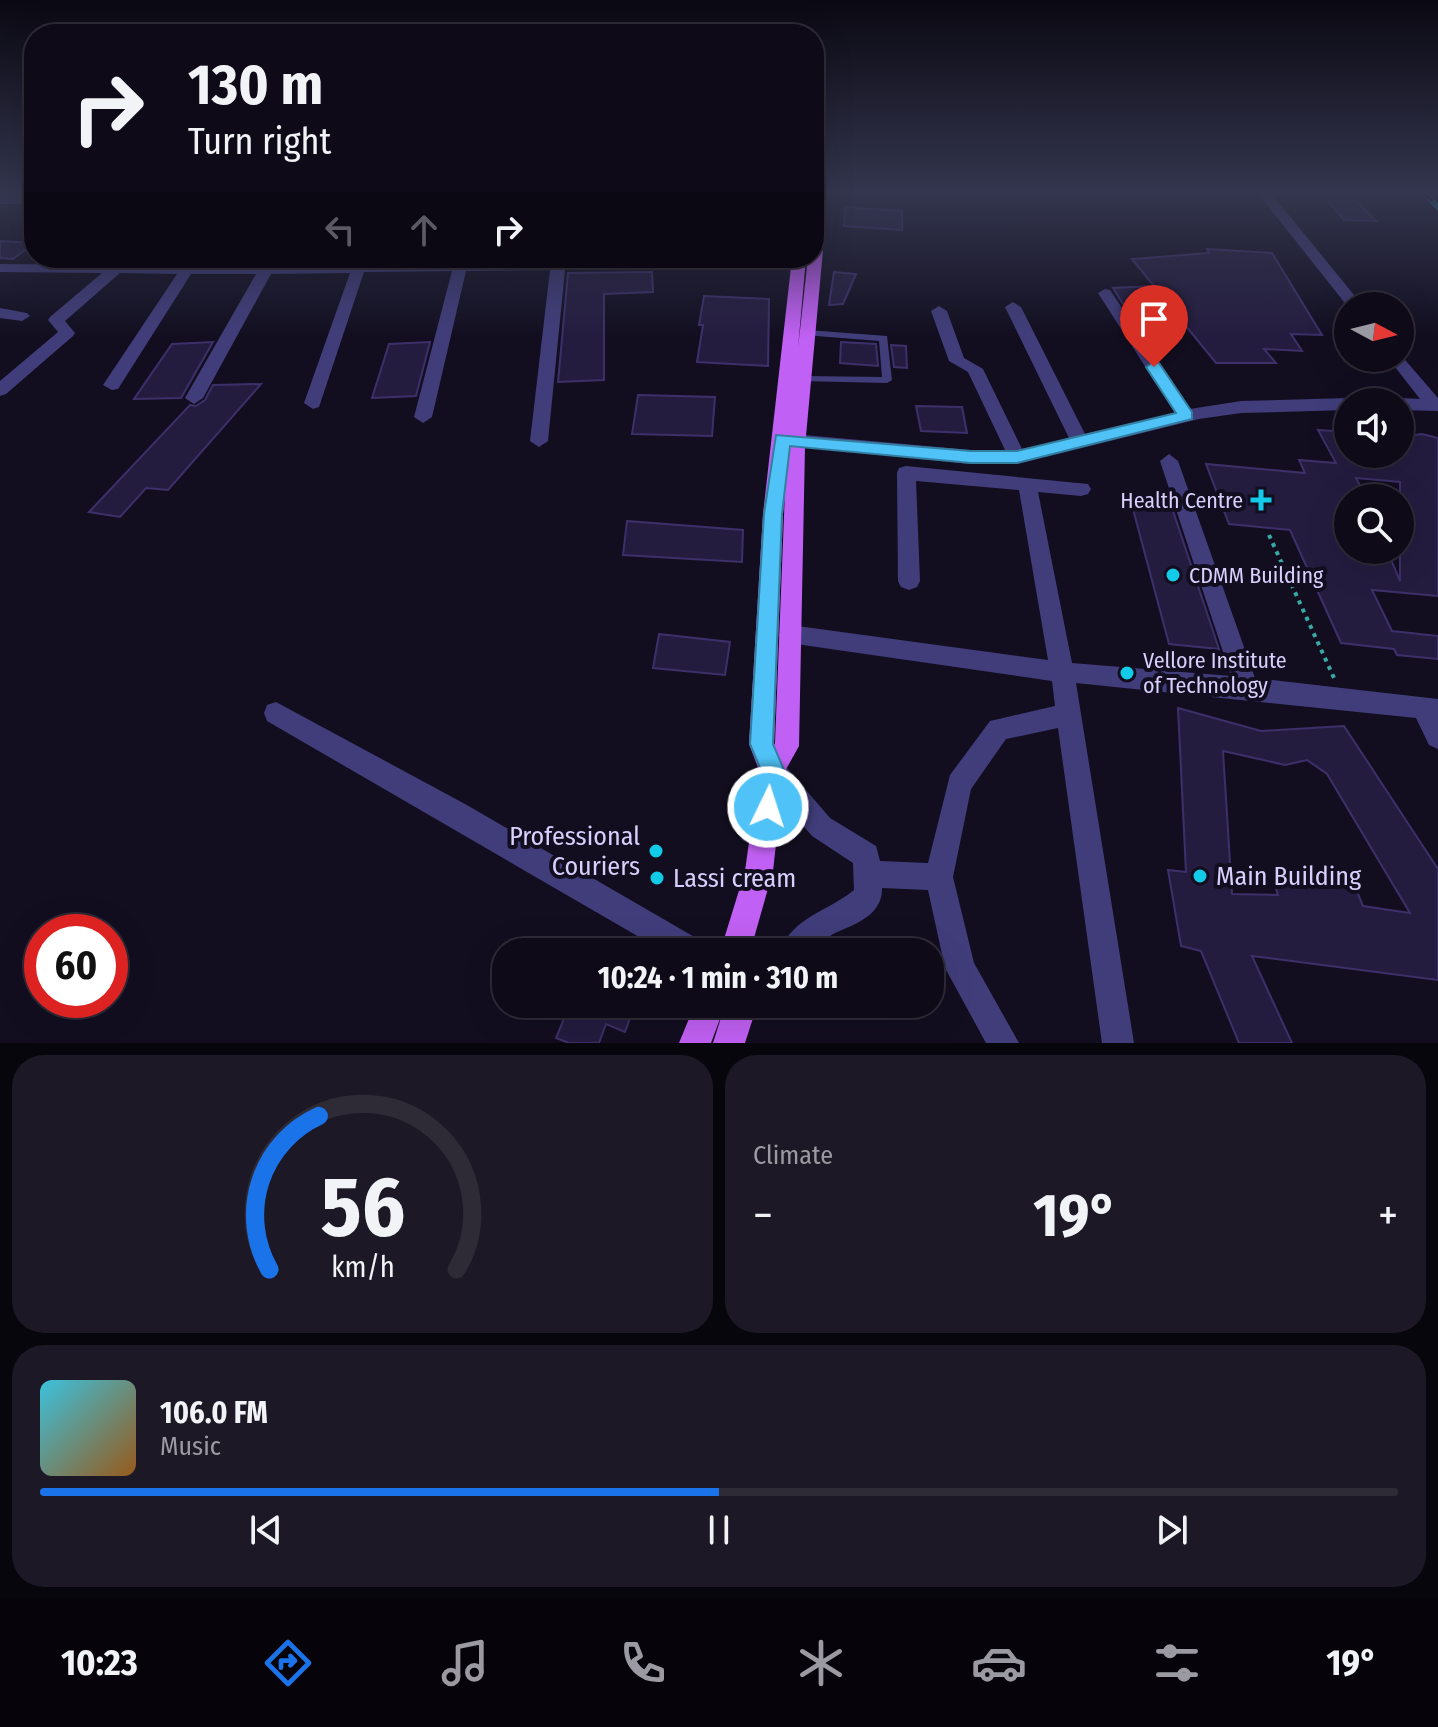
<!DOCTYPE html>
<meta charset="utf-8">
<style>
body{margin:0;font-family:"Fira Sans Condensed",sans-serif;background:#1c1825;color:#f1f3f6;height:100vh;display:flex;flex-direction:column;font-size:30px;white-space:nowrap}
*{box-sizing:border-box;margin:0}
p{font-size:26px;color:#9b9aa2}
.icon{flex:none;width:44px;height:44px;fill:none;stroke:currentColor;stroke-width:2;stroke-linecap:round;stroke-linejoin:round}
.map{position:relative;height:1043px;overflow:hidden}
.panel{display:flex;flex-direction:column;gap:12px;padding:12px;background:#08060d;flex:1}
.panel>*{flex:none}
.top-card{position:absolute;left:24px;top:24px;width:800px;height:244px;border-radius:32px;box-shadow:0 8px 32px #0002,0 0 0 2px #2e2b37;background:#0e0a18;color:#f1f3f6;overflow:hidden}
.needle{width:52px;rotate:97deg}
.tools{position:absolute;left:1334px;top:292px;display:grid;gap:16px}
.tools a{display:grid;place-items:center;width:80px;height:80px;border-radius:50%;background:#0e0a18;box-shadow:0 8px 32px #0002,0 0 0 2px #2e2b37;font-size:40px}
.speed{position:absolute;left:24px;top:914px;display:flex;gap:16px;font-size:40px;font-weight:700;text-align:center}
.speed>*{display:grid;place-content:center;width:104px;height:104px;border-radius:50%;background:#0e0a18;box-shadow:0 8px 32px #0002,0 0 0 2px #2e2b37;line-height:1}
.speed .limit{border:12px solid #d22;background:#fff;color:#111}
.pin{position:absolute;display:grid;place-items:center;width:68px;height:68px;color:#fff;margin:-82px -34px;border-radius:50% 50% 50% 0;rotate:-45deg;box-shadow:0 0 8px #0007}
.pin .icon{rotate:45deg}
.me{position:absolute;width:88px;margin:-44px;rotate:4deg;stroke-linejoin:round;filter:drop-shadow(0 0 6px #0008)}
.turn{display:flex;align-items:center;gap:28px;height:168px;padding:0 32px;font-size:36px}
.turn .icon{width:104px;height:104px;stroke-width:2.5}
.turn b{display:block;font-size:56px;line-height:68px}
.lanes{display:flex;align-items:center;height:76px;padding:0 32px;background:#0003;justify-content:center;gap:40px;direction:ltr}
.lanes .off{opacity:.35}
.big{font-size:60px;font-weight:700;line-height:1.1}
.panel .card{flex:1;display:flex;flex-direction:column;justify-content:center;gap:12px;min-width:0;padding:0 28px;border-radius:32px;background:#1c1825}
.panel .dial{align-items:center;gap:0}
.dial svg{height:208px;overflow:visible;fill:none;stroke:#2e2b37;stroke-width:7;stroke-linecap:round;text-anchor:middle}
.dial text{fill:#f1f3f6;stroke:none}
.song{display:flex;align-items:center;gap:24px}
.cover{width:96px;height:96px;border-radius:12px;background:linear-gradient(135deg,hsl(190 70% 55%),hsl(30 70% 35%))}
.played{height:8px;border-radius:4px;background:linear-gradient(90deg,#1a73e8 50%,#2e2b37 50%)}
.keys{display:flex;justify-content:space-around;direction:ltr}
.heat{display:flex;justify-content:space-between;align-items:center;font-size:44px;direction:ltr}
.panel .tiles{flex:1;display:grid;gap:12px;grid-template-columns:1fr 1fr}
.card:last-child{grid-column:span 2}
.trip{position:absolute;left:492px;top:938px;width:452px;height:80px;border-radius:32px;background:#0e0a18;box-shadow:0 8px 32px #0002,0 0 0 2px #2e2b37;font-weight:700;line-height:80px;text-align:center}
.menu{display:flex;height:128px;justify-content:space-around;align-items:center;background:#06040a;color:#9b9aa2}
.menu .icon{width:56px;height:56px}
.menu .active{color:#1a73e8}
.menu b{font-size:36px;color:#f1f3f6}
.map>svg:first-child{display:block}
</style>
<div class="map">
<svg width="1438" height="1043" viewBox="0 0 1438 1043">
<rect width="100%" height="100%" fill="#120e20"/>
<path fill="#241c3f" stroke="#3d306a" stroke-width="2" fill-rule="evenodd" d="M1320,192H1347L1376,221L1344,220Z
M845,207L902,211V230L844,226Z
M0,241L34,243L13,259L0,258Z
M1207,249L1272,253L1322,335L1291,334L1302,351L1264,349L1276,363H1216L1172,309L1128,312L1113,288L1154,286L1132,259L1209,253Z
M652,272L653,292L604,294V380L558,382L568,273Z
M834,272L856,274L843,304L829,305Z
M704,296L769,299L768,366L697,362L703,325H699Z
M213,342L181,398L134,399L172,344Z
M430,342L416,396L372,398L389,344Z
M841,342L876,344L878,366L840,363Z
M891,345L906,346L907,368L894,367Z
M261,384L168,490L146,488L120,517L89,512L190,405L196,406L205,400L213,385Z
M638,395L715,397L712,436L632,434Z
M916,406L962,407L967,433L921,431Z
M1335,428L1348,429V454H1400V437L1422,434L1438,438V596L1372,590L1392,631L1438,636V659L1397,655L1394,649L1341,643L1290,530L1229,524L1206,464L1305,473L1299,460L1336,463L1318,430L1332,431ZM1356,478L1400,482V581L1387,550H1348V498H1367Z
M1130,498L1170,502L1219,649L1169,644Z
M627,521L743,530L742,562L623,555Z
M659,634L730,642L725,675L653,668Z
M1178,708L1261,731L1344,726L1438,869V980L1252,956L1292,1043H1239L1201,951L1181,946L1168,870L1186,872ZM1223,751L1285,765L1307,760L1327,774L1410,913L1363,906L1356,889L1273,880L1278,895L1232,894Z
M570,1004H607L631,1015L625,1032L606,1024L599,1043H569L556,1038Z"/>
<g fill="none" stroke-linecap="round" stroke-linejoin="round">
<path stroke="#37aaa6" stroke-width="4" stroke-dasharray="4 5" stroke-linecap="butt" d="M1269,535L1334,678"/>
<path fill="#413d7b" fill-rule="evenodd" d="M807,330L887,336L892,380L887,383L799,381L798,379L803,376L882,377L879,341L804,335V331Z"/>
<path fill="#413d7b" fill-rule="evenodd" d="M1257,192H1270L1363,306L1348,307Z
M0,196H34V204H0Z
M219,258H229L231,261L228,266L777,258H799L805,262L798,266L565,270L548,441L539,447L530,441L550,270L466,271L432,417L423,423L414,417L452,271L364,272L319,407L313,409L304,403L350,273L271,274L203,398L194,404L185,398L256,274H191L118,389L112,390L103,385L177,274L120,273L65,321L75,333L73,336L6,394L0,396V381L58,332L48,320L50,317L102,273L0,272V264L213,266Z
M1105,289L1110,290L1190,409L1241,401L1348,398L1355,402H1348V410L1241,413L1199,419L1017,464H971L782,445L773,439L782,433L971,450H1005L968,372L949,361L931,311L939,306L947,311L964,358L983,369L1022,449L1069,438L1005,307L1013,302L1021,307L1085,434L1175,413L1098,293Z
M0,308L27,313L30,316L22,321L0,318Z
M1400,354L1438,398V411L1400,410V402H1393L1400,398L1420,399L1388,358H1400Z
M1169,454L1178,461L1255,678L1438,699V749L1429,745L1416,718L1076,683L1134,1043H1102L1058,728L1006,739L971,789L953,877L974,963L1019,1043H986L945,968L928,890L882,888C883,916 853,925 833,934C826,938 820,946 814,952H779C794,916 827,912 854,890L853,863L812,836L763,779L759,770L763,761L772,758L781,761L830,818L876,846L880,861L928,863L950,775L990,721L1055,706L1052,681L782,642L779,635L782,628L790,625L1048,660L1019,490L916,481L920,581L917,587L909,590L901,587L898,581L897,473L899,468L906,466L1088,484L1091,489L1088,494L1081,496L1038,492L1072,663L1231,676L1160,461Z
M276,702L465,804L703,942L708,952H665L267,721L264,713L267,705Z"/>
<path fill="#c160f4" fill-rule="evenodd" d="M814,192H823V250L805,447L799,746L784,773L773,871L750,952H720L745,871L759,770L749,744L763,514L792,258H806L798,348L808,258H814ZM785,491L775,743L774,745L783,514Z
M695,1004H753L755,1012L745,1043H713L724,1008L711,1043H679Z"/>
<g stroke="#11cbe8" stroke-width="6">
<path id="rail" d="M1423,192L1438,207"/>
</g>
<use href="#rail" stroke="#120e20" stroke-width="4" stroke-dasharray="13" stroke-linecap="butt"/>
</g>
<linearGradient id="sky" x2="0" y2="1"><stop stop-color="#0a0812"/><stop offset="0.57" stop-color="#33364e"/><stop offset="1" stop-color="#33364e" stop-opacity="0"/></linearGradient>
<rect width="1438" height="338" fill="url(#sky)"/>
<path fill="#4fc3f7" stroke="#337fa1" stroke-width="2" d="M1154,362L1159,363L1192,412V419L1017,463H971L790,446L782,514L773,744L784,770L777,815L768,819L760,815L756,807L761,770L750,744L764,514L776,435L971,451H1017L1176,413L1146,367Z"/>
<g fill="#11cbe8" stroke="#120e20" stroke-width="3">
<path d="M1257 488h8v8h8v8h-8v8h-8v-8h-8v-8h8z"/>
<circle cx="1173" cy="575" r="8"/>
<circle cx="1127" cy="673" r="8"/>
<circle cx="656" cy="851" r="8"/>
<circle cx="1200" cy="876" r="8"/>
<circle cx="657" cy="878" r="8"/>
</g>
<g text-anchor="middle" stroke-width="8" stroke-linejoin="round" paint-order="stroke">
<g font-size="22" fill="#d7d0fc" stroke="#120e20" text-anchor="start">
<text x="1243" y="508" text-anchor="end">Health Centre</text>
<text x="1189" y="583">CDMM Building</text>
<text x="1143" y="668">Vellore Institute<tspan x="1143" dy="25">of Technology</tspan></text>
</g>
<g font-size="26" fill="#d7d0fc" stroke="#120e20" text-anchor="start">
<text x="640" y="845" text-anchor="end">Professional<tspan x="640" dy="30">Couriers</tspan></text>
<text x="1216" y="885">Main Building</text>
<text x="673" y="887">Lassi cream</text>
</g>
</g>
</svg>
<div class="tools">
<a><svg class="needle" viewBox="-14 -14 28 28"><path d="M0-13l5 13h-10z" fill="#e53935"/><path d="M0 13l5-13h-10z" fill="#9b9aa2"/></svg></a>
<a><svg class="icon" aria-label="sound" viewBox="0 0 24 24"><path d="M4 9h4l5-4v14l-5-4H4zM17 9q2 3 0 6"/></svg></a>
<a><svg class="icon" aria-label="search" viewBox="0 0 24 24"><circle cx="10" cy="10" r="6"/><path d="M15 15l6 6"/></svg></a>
</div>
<div class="speed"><div class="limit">60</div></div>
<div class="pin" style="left:1154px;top:367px;background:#d93025"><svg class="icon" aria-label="arrive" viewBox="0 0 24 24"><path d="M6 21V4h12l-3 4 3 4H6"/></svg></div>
<svg class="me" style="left:768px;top:807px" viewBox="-20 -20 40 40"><circle r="17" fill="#4fc3f7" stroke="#fff" stroke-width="3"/><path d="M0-11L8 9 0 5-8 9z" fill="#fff"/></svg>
<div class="trip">10:24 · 1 min · 310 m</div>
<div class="top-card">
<div class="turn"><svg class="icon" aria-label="right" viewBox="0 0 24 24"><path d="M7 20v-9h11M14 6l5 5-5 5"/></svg><div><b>130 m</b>Turn right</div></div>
<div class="lanes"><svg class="icon off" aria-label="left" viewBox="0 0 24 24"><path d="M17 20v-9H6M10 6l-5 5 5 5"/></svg><svg class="icon off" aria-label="ahead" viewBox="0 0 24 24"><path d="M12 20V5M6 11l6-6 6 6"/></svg><svg class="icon" aria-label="right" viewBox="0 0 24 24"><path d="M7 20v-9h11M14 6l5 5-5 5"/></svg></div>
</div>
</div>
<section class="panel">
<div class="tiles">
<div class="card dial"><svg viewBox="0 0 100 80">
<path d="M14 69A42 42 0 1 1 86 69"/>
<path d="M14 69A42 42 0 0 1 33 10" stroke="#1a73e8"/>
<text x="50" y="56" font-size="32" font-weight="700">56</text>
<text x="50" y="72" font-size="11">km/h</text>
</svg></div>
<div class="card"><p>Climate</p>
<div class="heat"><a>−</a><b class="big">19°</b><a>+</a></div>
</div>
<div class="card">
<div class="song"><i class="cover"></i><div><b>106.0 FM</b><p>Music</p></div></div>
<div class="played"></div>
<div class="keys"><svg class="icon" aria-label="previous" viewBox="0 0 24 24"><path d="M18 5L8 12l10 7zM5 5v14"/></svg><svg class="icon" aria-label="pause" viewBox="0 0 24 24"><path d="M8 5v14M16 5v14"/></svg><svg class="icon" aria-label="next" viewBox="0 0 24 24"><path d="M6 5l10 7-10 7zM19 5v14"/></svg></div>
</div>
</div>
</section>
<nav class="menu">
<b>10:23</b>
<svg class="icon active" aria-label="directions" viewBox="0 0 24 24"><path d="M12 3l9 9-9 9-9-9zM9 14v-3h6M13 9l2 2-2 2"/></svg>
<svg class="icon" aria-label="music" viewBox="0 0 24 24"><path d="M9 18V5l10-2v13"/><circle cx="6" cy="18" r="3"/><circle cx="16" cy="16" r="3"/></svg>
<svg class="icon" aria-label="phone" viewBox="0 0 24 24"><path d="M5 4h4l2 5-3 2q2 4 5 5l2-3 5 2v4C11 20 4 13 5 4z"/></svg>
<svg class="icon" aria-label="climate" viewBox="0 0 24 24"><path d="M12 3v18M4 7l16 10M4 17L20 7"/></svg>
<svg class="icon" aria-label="car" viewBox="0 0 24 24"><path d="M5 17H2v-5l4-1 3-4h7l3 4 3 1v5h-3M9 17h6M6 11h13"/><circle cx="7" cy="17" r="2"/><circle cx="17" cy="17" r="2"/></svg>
<svg class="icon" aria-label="filters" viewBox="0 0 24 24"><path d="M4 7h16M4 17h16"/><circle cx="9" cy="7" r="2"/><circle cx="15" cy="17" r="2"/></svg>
<b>19°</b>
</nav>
